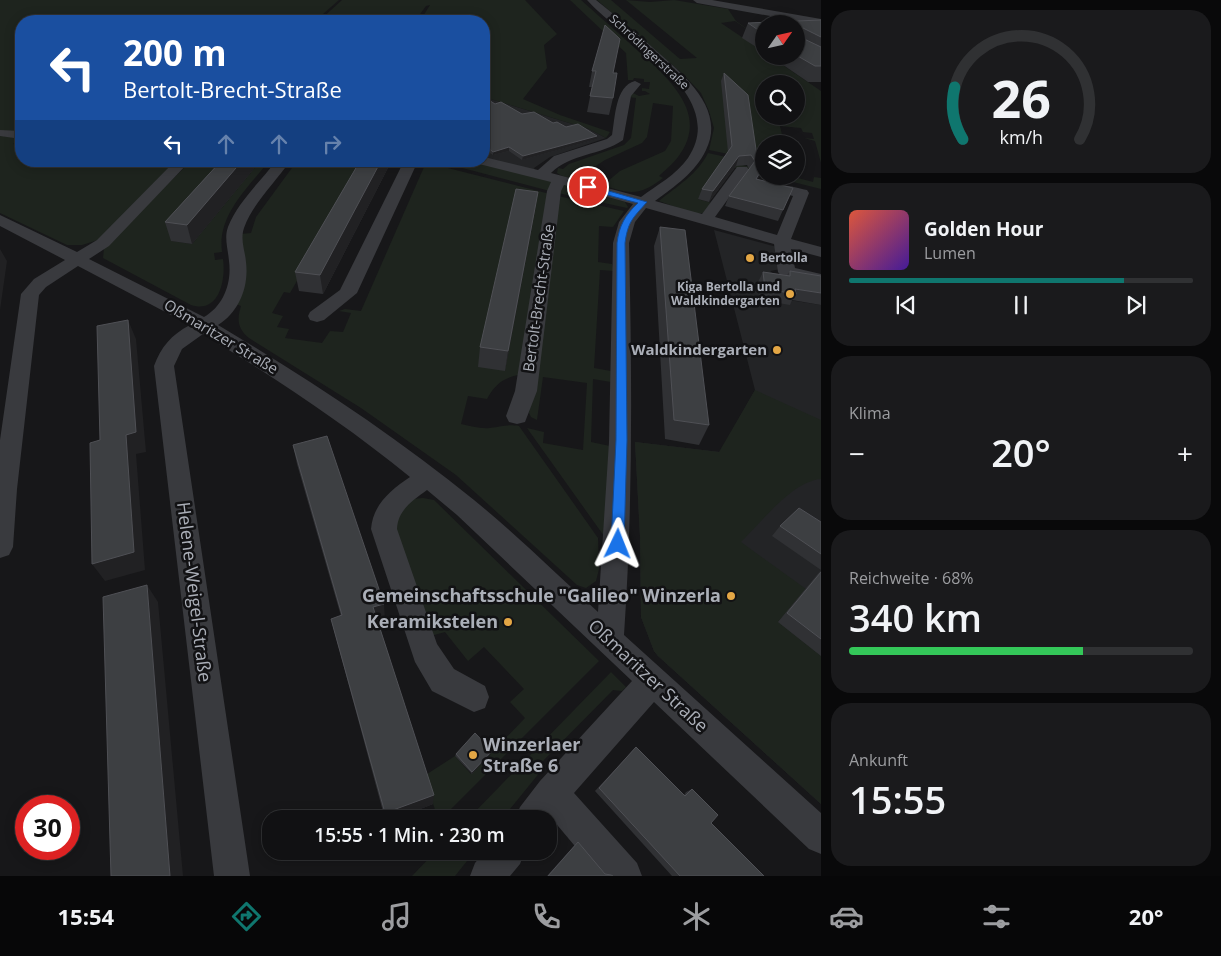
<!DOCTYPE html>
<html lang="de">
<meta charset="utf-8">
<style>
body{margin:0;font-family:"Open Sans",sans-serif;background:#1a1a1c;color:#f1f3f6;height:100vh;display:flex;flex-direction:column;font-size:19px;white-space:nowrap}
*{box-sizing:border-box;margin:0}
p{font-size:16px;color:#9c9da0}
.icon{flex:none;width:28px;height:28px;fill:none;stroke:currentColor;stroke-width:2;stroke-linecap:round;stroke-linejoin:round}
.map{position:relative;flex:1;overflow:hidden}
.drawer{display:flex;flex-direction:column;gap:10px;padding:10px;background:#09090a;width:400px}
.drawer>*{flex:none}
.hud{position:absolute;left:15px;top:15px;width:475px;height:152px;border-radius:20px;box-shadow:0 2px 12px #0003,0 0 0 1px #303133;background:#1a4fa0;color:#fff;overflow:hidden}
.needle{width:32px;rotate:56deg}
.controls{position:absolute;left:755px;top:15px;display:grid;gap:10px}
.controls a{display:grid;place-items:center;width:50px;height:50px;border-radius:50%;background:#111113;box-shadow:0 2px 12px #0003,0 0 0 1px #303133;font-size:25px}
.speed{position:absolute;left:15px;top:795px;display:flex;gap:10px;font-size:25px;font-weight:700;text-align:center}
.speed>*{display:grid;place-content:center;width:65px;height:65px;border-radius:50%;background:#111113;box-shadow:0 2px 12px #0003,0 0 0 1px #303133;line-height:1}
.speed .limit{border:8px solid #d22;background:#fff;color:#111}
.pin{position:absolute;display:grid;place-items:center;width:42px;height:42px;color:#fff;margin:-21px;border:2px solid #fff;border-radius:50%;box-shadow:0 1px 5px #0007}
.me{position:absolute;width:55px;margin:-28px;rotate:2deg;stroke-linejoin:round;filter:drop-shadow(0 0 4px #0008)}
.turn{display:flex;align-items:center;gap:18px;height:105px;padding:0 25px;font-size:22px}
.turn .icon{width:65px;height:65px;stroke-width:2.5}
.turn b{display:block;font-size:35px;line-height:42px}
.lanes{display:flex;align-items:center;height:48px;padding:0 25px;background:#0003;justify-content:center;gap:25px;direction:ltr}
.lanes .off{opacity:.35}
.big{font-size:38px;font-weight:600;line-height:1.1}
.drawer .card{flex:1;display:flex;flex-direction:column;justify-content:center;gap:8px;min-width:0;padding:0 18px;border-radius:20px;background:#1a1a1c}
.drawer .dial{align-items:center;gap:0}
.dial svg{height:130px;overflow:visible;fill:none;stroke:#303133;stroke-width:7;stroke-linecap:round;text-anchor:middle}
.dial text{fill:#f1f3f6;stroke:none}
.song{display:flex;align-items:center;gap:15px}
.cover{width:60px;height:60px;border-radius:8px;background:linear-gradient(135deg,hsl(10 70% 55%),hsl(260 70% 35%))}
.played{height:5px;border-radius:2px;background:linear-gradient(90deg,#0f766e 80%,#303133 80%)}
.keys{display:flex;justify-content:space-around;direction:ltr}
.heat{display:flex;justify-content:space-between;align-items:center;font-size:28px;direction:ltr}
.charge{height:8px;border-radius:4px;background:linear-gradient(90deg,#34c759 68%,#303133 0)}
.trip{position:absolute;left:262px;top:810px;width:295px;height:50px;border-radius:20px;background:#111113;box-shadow:0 2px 12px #0003,0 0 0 1px #303133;font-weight:600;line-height:50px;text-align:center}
.tabs{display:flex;height:80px;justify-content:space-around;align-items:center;background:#070708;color:#9c9da0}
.tabs .icon{width:35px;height:35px}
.tabs .on{color:#0f766e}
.tabs b{font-size:22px;color:#f1f3f6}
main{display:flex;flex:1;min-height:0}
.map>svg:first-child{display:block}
</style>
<main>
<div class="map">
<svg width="821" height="876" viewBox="0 0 821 876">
<rect width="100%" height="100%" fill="#171719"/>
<path fill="#232426" d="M484,97L589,129L606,138L550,157L534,168L535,170L484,158Z
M714,230L777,247L781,269L770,271L784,281L789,300L821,305V804L658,656L654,651L641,617L640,537L635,442L720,452L755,390Z"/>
<path fill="#1e241e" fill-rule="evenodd" d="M0,0H339L315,21H21V138L13,144L21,145V161H180L98,240L82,245H67L0,213Z
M342,0H525L557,34L544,45L547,68L523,99L560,115L610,132L606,138L589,129L484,97V21H420L430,5L426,6L415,21H319Z
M570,0H581L646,58L643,59L645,61H650C677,88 707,118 678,157C673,164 665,170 659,176L663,178C636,199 628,192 597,184V182L600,178L608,181L620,171L665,151L671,141L673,106L653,103L647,137L642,143L605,160L585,173L593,176C584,184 567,179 557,173L558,168L563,169L569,164L624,145L631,138L636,98L629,97L633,93L639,96L650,94L645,91H642V88L649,89L650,82H644V79L634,78L633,80H628L626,53Z
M597,0H611L680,59L697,58L626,0L650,2L674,0L728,9L736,21L764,41L735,21L721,23L764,52V56H786L771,57L821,91V163L815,141L804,138L814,139L812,133L803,132L801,128L780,126L784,144H764V156L750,153L738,156L709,150L714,128L709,111L701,93L683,74ZM764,84H796V116H764Z
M708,153L740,160L738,164L761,169L764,165V175L723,165L698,199L712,203L703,213L695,214L659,201C677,186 697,175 708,153Z
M191,161H240L172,241L192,244L260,161H269C248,188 217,215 222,252L214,253L215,260L223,259C226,280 219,314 191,305L103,258L104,249L108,243Z
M297,161H366L290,293L284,292L272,313L283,316L277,327L289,329L285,338L322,343L330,331L343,332L351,313L339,311L345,309L361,311L424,167L421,166L424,162L550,194L518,375C502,378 494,386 487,399L468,396L461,424C471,426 480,429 490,428C502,427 506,424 519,426L598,538L599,569L596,581L586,588L577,585L456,475L361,408L249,338C237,328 237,319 241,306L236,304L241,234L251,233L256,217Z
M436,161H473L549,180L552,183L550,191Z
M769,176H790L813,182L814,177L821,178V189Z
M564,184L625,202L628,207L627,208L558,193Z
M558,196L624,211L613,227L599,226L598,262L612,264L614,271L600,270L594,368L611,371V382L593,379L591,442L610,446L604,536L527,428L544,432L543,443L583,450L587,383L543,377L537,420L531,417L529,413Z
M755,390L821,420V479C792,481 761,523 741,542L806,589L778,622L821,656V804L658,656L654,651L641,617L640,537L635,442L719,452Z
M423,498L434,500L599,661L441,819H438L424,776L455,756L471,774L525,718L510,702L524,689L484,647L468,661L445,632L427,637L424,630L438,625L433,611L419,615L397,560L394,515L412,499Z
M611,672L626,687L622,691L613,690L542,762L545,766L502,819H468Z
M436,851H475L455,876H412Z"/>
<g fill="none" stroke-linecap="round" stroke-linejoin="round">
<path fill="#393a3e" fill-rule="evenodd" d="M587,0H596C615,15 634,31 652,47C680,72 727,107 706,150C695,173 675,186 655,201L702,214L737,167H747L749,170L715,217L777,235L793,196L777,192L775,189L777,186C786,184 798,188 807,190L809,193L791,239L821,247V257L791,249L795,268L821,274V284L781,276L778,272L774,244L646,208L635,222L629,243C632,374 633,505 624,635L821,813V854L809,849L654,702L574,793L637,863L642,876H600L553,820L549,825V819H515L520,807L540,781L632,681L457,515L427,490C412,501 398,510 397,529L437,644L454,669L485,686L489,697L485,708L474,712L432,691L415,662L371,529C373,504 391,490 410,477C345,424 275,378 203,334L182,349L174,366L250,876H214L154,366C161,347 171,335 190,325L78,266L46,287L39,295L17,489L13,547L9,555L0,558V440L21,294L34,279L65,260L0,226V215L77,252L97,240L175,161H190L109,246L89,259L204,317C223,306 232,284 229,261C228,249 224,238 228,227C238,202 260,182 276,161H290C275,183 253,203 244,228C240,240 245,250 246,262C249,287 239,312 218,325C307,378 394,435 474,500C517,535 557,575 598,612L609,442L613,243L619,222L633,204L564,185L561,191L537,391L525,422L517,424L509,422L506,416L515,391L547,191L551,182L479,164L477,161H484V157L538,170L554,156L607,139L612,135C615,119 615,86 635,81L641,84L631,96L623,140C600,156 571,153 551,173L641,197C657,185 676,175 688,158C731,94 621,39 587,0Z
M693,0H712L821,19V25L697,3Z
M0,130L21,131V139L0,136Z
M404,161H418L357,293L324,320L317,322L310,320L308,316L310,312L340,290Z
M485,851H525L520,864L510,876H470L475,863Z"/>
</g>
<path fill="#303134" d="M821,20V82H808L770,56H796V24H764V52L742,38L748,23Z
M592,71L613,73V98L609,115L587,112L592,87H589Z
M724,73L761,174L757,179L783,210L778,221L725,206L729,196L749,169L747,165L736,166L709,202L698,199L702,189L728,152L721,81Z
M484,97L495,104L522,114L566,127L597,139L522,160L509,151L493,155L484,149Z
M221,161H260L192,244L171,241L165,222Z
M360,161H390V164L323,294L299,291L295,272Z
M535,210L505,371L478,367L480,347Z
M660,227L709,425L699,445L665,439L654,246Z
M790,271L821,276V305L792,300L790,305L760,300L758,282L763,272L787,275Z
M293,445L385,620L378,622L433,804L395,819H385L335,634L331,619L341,616L297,464Z
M821,522V656L778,622L821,570L772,536L780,526Z
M636,747L684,795L686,792L692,789L711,823L764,876H672L595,791Z
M491,753L472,774L455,756L456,754Z
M578,842L605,874L613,876H547L573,847Z"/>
<path fill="#212123" d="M597,136V139L522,160L523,156Z
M509,147V151L493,155V152Z
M739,156L736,166L709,202L713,191Z
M242,161H260L192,244L187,225Z
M381,161H390V164L323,294L320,275Z
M764,166L761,174L751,189L756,179Z
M538,192L535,210L505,371L508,351Z
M0,249L7,261L0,310Z
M128,320L136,339L146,452L136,454L145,570L105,581L92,564Z
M147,585L158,602L183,876H170Z
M384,604L385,620L375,623L373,607Z
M492,751L491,753L472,774V772Z
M434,795L433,804L395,819H386L385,813Z"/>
<path fill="#3d3f42" stroke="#4f5055" d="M821,20V37L803,28L800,29V37L821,47V66H815L796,55V24H764V34L748,23Z
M605,25L620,39L613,73H617L613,98L590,96L596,71H592Z
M724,73L748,95L758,163L764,164V166L756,179L793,188L783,210L729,196L755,161L751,155L739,156L713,191L702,189L732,146Z
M484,97L495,104L501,102L522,114L534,112L553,123L557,122L566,127L578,124L597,136L523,156L509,147L493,152L485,145L484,146Z
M221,161H242L187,225L165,222Z
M360,161H381L320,275L295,272Z
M516,189L538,192L508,351L480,347Z
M660,227L685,230L709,425L674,420Z
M790,271L821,276V293L795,289L796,294L765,289L763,272L790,276Z
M128,320L136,432L126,435L134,552L92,564L90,443L100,440L97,326Z
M327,436L384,604L373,607L434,795L385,813L331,619L342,615L293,445Z
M799,508L821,522V554L780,526Z
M821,572V639L787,613Z
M147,585L170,876H111L103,597Z
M475,733L492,751L472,772L456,754Z
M636,747L685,796L692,789L718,815L711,823L764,876H680L599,788Z
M578,842L605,874L611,875L613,876H548Z"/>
<path fill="#1a73e8" stroke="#114b97" d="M588,185L647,202C633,218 628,221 625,243L627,440L624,544L622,549L618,550L613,549L611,544L616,440L617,243C619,226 625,215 638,203L585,189V186Z"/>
<g fill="#e4a745" stroke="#121214" stroke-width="2">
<circle cx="750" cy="258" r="5"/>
<circle cx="790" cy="294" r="5"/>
<circle cx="777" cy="350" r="5"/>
<circle cx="731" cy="596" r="5"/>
<circle cx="508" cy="622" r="5"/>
<circle cx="473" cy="755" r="5"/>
</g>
<g text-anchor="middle" stroke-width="5" stroke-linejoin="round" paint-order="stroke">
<g font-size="12" fill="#abafb8" stroke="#121214">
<text transform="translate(649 52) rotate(43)" y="4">Schrödingerstraße</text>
</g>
<g font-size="12" font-weight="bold" fill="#abafb8" stroke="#121214" text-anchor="start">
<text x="760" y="262">Bertolla</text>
<text x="780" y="291" text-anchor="end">Kiga Bertolla und<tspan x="780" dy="14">Waldkindergarten</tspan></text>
</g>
<g font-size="15" fill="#abafb8" stroke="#121214">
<text transform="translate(539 298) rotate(-82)" y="5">Bertolt-Brecht-Straße</text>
<text transform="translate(221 337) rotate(31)" y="5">Oßmaritzer Straße</text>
</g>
<g font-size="15" font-weight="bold" fill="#abafb8" stroke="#121214" text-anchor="end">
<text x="767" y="355">Waldkindergarten</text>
</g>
<g font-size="18" fill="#abafb8" stroke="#121214">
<text transform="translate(194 592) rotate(83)" y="6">Helene-Weigel-Straße</text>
<text transform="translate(648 676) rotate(43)" y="6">Oßmaritzer Straße</text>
</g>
<g font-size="18" font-weight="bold" fill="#abafb8" stroke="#121214" text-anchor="end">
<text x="721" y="602">Gemeinschaftsschule "Galileo" Winzerla</text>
<text x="498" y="628">Keramikstelen</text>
<text x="483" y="751" text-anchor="start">Winzerlaer<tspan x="483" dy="21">Straße 6</tspan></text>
</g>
</g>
</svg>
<div class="controls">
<a><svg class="needle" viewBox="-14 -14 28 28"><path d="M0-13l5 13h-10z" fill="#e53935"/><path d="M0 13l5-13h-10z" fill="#9c9da0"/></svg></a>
<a><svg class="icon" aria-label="search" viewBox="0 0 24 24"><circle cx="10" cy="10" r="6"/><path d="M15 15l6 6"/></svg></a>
<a><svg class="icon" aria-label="layers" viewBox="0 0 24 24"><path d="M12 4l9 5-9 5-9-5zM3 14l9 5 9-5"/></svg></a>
</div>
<div class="speed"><div class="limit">30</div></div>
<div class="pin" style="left:588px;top:187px;background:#d93025"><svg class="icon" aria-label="arrive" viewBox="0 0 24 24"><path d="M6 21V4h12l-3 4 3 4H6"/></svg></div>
<svg class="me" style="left:618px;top:544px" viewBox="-20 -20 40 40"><path d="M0-17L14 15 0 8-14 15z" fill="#1a73e8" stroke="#fff" stroke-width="4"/></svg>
<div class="trip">15:55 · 1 Min. · 230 m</div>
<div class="hud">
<div class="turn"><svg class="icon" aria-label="left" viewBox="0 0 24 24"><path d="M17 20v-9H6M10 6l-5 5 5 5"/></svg><div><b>200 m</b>Bertolt-Brecht-Straße</div></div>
<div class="lanes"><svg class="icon" aria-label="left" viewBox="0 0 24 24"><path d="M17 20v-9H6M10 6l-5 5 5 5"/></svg><svg class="icon off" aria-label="ahead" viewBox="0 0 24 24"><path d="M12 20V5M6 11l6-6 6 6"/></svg><svg class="icon off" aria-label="ahead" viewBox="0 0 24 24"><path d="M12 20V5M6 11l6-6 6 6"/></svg><svg class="icon off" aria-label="right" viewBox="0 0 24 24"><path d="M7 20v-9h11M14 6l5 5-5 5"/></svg></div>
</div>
</div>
<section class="drawer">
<div class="card dial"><svg viewBox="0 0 100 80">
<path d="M14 69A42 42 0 1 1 86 69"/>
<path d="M14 69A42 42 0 0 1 9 37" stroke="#0f766e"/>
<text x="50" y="56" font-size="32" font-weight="700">26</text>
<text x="50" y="72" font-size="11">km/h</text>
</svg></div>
<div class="card">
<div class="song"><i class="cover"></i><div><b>Golden Hour</b><p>Lumen</p></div></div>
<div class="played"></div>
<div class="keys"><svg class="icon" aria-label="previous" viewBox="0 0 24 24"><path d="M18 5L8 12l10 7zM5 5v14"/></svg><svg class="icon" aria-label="pause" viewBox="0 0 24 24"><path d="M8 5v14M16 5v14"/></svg><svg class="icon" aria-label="next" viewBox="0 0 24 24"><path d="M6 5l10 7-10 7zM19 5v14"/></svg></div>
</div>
<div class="card"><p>Klima</p>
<div class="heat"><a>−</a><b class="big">20°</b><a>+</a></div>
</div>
<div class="card"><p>Reichweite · 68%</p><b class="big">340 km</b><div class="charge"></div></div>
<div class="card"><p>Ankunft</p><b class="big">15:55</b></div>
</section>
</main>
<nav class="tabs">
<b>15:54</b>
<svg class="icon on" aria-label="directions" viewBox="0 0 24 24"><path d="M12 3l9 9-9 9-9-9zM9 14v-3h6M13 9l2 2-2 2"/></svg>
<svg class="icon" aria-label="music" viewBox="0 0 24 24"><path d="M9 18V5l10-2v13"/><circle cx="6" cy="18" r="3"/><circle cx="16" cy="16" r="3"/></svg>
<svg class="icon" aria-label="phone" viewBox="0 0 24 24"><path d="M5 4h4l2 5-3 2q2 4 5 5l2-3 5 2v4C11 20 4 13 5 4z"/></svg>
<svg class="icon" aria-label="climate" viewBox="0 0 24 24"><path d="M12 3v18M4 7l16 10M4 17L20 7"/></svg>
<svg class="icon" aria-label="car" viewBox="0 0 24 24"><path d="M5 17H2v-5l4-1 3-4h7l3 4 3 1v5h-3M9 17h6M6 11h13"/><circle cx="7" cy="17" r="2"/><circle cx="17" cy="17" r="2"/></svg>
<svg class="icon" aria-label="filters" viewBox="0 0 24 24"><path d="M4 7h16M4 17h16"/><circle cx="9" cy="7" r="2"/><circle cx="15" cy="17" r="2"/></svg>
<b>20°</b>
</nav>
